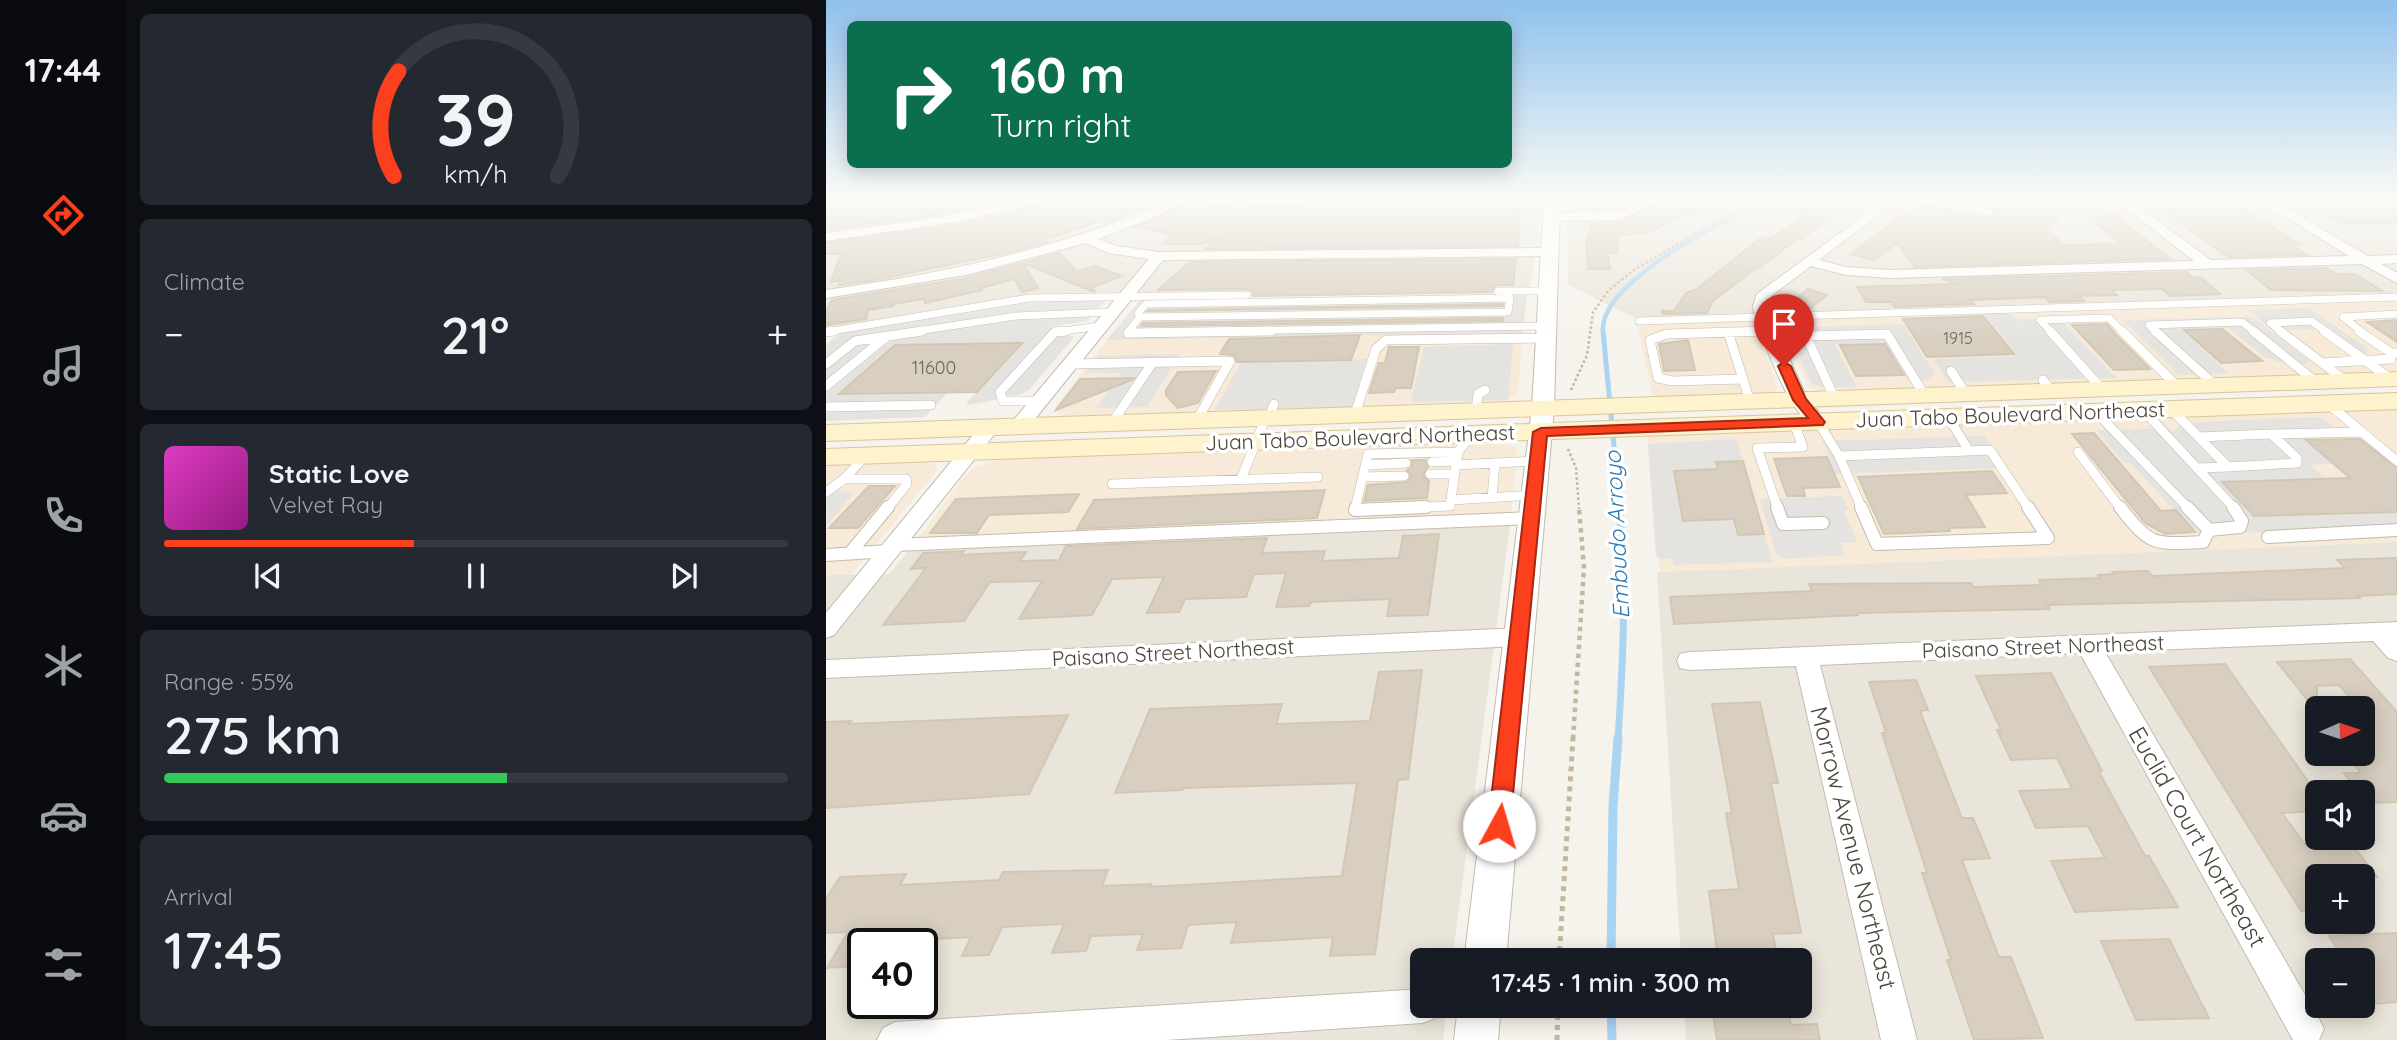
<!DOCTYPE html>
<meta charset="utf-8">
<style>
body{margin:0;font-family:Quicksand,sans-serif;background:#242831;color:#f1f3f6;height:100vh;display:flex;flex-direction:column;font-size:26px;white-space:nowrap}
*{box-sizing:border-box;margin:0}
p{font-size:23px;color:#9ea1a6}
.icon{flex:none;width:38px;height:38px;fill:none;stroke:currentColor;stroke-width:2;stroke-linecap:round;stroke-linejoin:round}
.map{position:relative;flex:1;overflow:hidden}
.panel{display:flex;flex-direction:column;gap:14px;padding:14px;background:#0d0f14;width:700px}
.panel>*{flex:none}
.top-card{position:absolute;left:21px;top:21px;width:665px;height:147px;border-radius:10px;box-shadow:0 4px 18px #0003;background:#0b6e4f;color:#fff;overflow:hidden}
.needle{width:46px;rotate:87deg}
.tools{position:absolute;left:1479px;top:696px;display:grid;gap:14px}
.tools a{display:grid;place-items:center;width:70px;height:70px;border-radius:10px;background:#171b24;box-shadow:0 4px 18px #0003;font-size:35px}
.speed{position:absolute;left:21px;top:928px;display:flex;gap:14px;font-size:35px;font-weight:700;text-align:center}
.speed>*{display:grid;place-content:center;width:91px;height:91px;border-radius:50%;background:#171b24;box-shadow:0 4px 18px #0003;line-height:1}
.speed .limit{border:4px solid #111;border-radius:10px;background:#fff;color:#111}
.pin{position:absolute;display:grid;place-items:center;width:60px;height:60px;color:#fff;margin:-72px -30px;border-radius:50% 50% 50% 0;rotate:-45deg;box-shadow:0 0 7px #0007}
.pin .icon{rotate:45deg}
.me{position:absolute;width:77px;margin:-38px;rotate:6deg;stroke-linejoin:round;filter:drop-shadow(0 0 5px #0008)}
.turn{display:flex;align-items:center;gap:24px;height:147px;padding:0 28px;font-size:32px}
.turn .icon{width:91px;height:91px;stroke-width:2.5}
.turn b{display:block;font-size:49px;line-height:60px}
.big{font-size:52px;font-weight:600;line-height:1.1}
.panel .tile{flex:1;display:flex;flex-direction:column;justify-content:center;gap:10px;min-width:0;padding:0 24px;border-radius:10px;background:#242831}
.panel .dial{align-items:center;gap:0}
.dial svg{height:182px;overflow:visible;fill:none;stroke:#363941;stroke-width:7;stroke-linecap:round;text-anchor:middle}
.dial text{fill:#f1f3f6;stroke:none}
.song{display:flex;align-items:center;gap:21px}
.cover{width:84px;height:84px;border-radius:10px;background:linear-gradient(135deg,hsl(310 70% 55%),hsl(310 70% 35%))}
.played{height:7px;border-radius:4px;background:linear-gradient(90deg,#fc3f1d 40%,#363941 40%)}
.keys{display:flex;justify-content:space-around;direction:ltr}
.heat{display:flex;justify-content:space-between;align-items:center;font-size:38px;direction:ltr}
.charge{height:10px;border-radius:5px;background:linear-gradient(90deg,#34c759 55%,#363941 0)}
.trip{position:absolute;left:584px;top:948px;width:402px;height:70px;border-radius:10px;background:#171b24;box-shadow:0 4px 18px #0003;font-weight:600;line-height:70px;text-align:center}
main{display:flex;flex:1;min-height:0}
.tabs{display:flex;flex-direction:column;width:126px;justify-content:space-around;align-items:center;background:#090b0e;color:#9ea1a6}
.tabs .icon{width:49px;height:49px}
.tabs .current{color:#fc3f1d}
.tabs b{font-size:32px;color:#f1f3f6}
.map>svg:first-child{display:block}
</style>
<main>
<nav class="tabs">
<b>17:44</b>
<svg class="icon current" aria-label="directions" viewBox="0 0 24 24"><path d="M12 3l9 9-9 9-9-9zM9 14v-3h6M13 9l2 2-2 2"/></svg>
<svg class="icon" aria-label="music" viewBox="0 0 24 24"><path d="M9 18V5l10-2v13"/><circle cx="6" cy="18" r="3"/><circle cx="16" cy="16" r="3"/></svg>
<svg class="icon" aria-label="phone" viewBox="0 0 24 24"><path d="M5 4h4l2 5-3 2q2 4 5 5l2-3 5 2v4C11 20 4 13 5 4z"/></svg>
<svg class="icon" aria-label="climate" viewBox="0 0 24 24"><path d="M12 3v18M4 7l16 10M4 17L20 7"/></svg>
<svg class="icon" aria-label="car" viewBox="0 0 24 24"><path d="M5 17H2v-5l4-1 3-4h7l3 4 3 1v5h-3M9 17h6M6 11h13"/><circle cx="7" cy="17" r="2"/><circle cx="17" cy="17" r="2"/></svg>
<svg class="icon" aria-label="filters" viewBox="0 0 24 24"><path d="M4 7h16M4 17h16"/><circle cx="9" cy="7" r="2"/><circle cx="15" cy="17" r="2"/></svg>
</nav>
<section class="panel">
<div class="tile dial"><svg viewBox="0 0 100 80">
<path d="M14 69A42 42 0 1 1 86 69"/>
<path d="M14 69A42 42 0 0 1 16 23" stroke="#fc3f1d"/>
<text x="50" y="56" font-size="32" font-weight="700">39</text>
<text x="50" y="72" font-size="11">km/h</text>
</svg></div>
<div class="tile"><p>Climate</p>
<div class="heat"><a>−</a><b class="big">21°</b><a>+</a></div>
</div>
<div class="tile">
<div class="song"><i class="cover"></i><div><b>Static Love</b><p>Velvet Ray</p></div></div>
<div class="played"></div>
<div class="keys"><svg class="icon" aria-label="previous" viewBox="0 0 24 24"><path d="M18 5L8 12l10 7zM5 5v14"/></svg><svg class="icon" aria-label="pause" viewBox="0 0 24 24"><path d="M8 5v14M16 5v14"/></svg><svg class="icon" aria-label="next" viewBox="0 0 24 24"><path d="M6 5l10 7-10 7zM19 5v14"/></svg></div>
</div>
<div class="tile"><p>Range · 55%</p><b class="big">275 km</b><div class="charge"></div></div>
<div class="tile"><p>Arrival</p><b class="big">17:45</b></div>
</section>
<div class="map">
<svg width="1571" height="1040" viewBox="0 0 1571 1040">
<rect width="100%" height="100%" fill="#f6f3ec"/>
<path fill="#eae5da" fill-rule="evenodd" d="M0,197H715L713,236L704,288L205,295L0,329Z
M740,197H1571V294L810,318L742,285Z
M684,526L626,961H597V1006H621L617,1040H0V575L63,574L83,550ZM37,943H96V1003H37Z
M1571,542V1040H860L858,1006H975V961H855L831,572ZM1491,709H1536V754H1491ZM1491,793H1536V838H1491ZM1491,877H1536V922H1491ZM1491,961H1536V1006H1491Z"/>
<path fill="#f7ead8" d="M1571,294V372L1001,392L982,387L949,314Z
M925,315L952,387L949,391L942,394L827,398L810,318Z
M697,333L692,394L680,401L237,416L228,409L281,340Z
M1571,408V542L835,572L830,554L821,436Z
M673,442L688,446L691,451L684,526L83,550L140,475L149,467L173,459Z
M101,462L110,466V472L25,574L0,575V465Z"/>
<path fill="#e6e2dd" d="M701,293L697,333L281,340L314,300Z"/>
<path fill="#e5e3e0" d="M280,300L261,321L223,327L248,337L203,390L196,394L143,405L140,403L196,343L69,345L14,393L122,392L99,417L0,421V345L16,332L197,301Z
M1484,308L1542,349L1539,357L1498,329L1448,331L1422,310Z
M1185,313L1194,323L1193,319L1233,318L1290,378L1122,382L1107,359L1192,356L1158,314Z
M1419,315L1426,317L1482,360L1481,364L1457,363L1438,357L1403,328L1355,329L1402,373L1353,375L1297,320L1418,317Z
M1077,324L1109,374L1100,380L1083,381L1060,343L1008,344L1031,387L997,388L985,383L965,337L976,327Z
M687,344L682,400L587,402L585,400L598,347Z
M354,354L321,407L270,408L295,373H260L272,356Z
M541,359L526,407L389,410L415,362Z
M1495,417L1519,437L1480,439L1507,464L1485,465L1499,479L1396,483L1428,516L1571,512V526L1416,533L1369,532L1304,463H1298L1270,430L1343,428L1347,432L1352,427L1373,422Z
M1159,436L1180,468L1010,474L997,441Z
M910,439L917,461L891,462L892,469L857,521L908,519L912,535L938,534L947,562L847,565V559H834L830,554L822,444Z
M0,487L27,494L0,526Z
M1016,496L1023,510L1018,511L1031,542L1015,543L1019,555L956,559L949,552L934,499Z"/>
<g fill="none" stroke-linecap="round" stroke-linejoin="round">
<path stroke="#a9d4f2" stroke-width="4.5" d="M777,332C772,281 903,219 943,197"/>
<path stroke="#a9d4f2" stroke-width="5" d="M777,331L794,509"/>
<path stroke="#a9d4f2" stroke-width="7" d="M792,739C797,663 801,583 793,507"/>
<path stroke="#a9d4f2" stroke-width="9" d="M785,961L787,806L792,738
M785,1006L786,1040"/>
</g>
<path fill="#d8cfc1" stroke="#d3c7b4" stroke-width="2" fill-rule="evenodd" d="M0,197H196L110,215L0,230Z
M227,197H345L282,222L275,221L220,239L222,242L180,253L45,281L13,285L15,280L5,282L15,254H0V243L137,224L196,209Z
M769,197H820L791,209L767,210Z
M843,197H893L884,202L889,203L870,217L856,216L823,232L792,236L791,253H782L784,269H762L760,240H762L765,223L795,222Z
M984,197H1034L975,239L972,238L933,268H930L887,301L881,313L837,314L836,311H848L860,293L871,289L936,237L944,239L969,223Z
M1174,197H1283L1285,205L1278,207L1344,259L1089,267L1071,243L1049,260L1025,254L1093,203L1162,218L1172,212L1163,207ZM1255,211L1295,244L1237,245L1221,229L1235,214Z
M1318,197H1400L1474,244H1464L1481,255L1402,257Z
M1469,197H1554L1571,206V223L1516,224Z
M366,201L400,207L408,202L434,206L436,204L694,202L692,246L380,249L393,237L377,244H338L346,234L310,227Z
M233,253L251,272L269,266L296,276L267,287L264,286L269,291H265L197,263L212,288L196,292L188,279L155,288L156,290L99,303V299L67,304V306L42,310L40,319L0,325V312L6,300L141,278Z
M690,259L687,285H670L666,292L427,296L426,291L421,289L332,290L364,262Z
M1501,268L1511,274H1529L1556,291L1445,290L1420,270Z
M1360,272L1367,278L1374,277L1394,294L1344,296L1336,289L1285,290L1291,295L1254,296L1258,301L1223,302L1219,297L1144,300L1148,304L1069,307L1065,302H1040L1031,287L1133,284L1116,279Z
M982,289L1001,295L984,309L964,304Z
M677,304V306L322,311L323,310Z
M1157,316L1188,354L1101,357L1077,319Z
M677,318V321L315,326L317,323Z
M1571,320V342L1541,322Z
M1281,324L1291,336L1324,369L1288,370L1246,325Z
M1396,329L1436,361L1395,363L1358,330Z
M534,335L525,360L411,362L407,355L394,354L403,339Z
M862,340L869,370L838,371L833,344Z
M196,343L151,392L13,394L69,345Z
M1059,344L1078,375L1030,376L1014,345Z
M563,347H593L585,388H570L568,392L543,393L553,363H559Z
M390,371L372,403L352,408L340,395V390L352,372Z
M308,378L306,380L230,410L254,379Z
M1268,433L1335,511L1350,510L1369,532L1339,534L1319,523L1246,434Z
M1534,439L1571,468V512L1428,516L1396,482L1524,478L1480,440Z
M1001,457L1014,487L977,488L979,496H961L948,459Z
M586,460H599L602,467L597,475L603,481L601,498L538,501L542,485L582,482L585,475L581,470L586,467Z
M917,461L938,534L912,535L908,519L857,521L848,471L892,469L890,462Z
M1166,471L1181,493L1140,495L1159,527L1123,528L1124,531L1058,534L1032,477Z
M43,486H69L32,528H3Z
M499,490L491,518L251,529L268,500Z
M253,494L242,512L163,515L151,533H104L130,499Z
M613,534L602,615L561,616L564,599L485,602L483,606L450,607L460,573L428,574L420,597L359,599L353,612L321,613L338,577L286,579L266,615L193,619L216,581L164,582L138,621L57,625L100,568L85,569L97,553L138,551L135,555L200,552L194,561L233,560L240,546L441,538L436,553L499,551L496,561L573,558L577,536Z
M1571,558V594L1532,596L1534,598L1221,605L1224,609L1032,613V615L848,624L844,597L986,591L983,584L1145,583L1147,587L1215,585L1213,580L1273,578L1272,575L1289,574L1287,572L1322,571L1326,576L1519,568L1511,560Z
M1524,659L1571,712V802L1541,803L1536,793H1533L1518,773H1535L1520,754H1536V700L1527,701L1513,685L1491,686V712L1451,662Z
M1399,664L1491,794V811L1456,813L1480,846L1526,844L1551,877H1491V910L1475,911L1323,667Z
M596,670L582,779L572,780L549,954L504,956L507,937L405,943L411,922L362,925L355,948L311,950L317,934L265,936L260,951L226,953L238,924L176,927L163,955L136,956L145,937L91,940L89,943H37V949L27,966L1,968L22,932L0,933V899L14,877L80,874L74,885L173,880L177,872L282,870L276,886L325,884L323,887L516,876L531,783L357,788L356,790L289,793L324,709L456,704L450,724L544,721L553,672Z
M1225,673L1276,771L1273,772L1319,856H1323L1352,907L1249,912L1225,861L1279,858L1262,826L1210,828L1193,791L1246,789L1231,758L1185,760L1171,730H1175L1150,676Z
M1090,680L1102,710L1094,711L1136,818H1147L1164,858L1136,860L1173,957H1185L1217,1038L1148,1040L1121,960H1125L1096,873H1101L1056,733H1060L1043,682Z
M934,702L952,783H945L975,933L947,934L951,956L892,959L883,891L913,889L900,813H906L886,704Z
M242,715L203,794L0,808V722L25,721L22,724Z
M1571,933V1002L1547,1004L1536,987V961H1519L1503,936Z
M1343,939L1383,1018L1310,1020L1275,941Z
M886,1006H961L965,1025L991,1024L994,1040H891Z"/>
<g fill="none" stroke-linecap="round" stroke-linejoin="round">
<g stroke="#c2bbae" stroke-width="8">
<path id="service-far2" d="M672,291H721
M684,298L682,312L314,317L312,313L320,304Z
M813,321L1571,297
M0,332L203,298L421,295
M85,332L190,316L287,312
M229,332L275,326
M302,332L314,317
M341,332L720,326
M897,332L943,331
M1225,332L1214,320L1283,318L1297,332
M1331,332L1323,325L1416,322L1429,332
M1456,332L1444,323L1485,321L1501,332
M1536,332L1517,317L1571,314"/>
</g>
<g stroke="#c2bbae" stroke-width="10">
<path id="service-far1" d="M304,331L302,333L445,331
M1224,331L1276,389
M1296,331L1352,387
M1329,331L1389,385
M1427,331L1490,382
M1454,331L1496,363
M1498,331L1565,379
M1533,331L1565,353H1571
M0,332L8,331
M902,332L917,379
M948,343L982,341
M0,364L29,341L96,331
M244,364L404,361L371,420
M1125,371L1140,394
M1217,380L1225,391
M1520,381L1496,363L1565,359V353
M0,386L60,337
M1009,399L980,336L1061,334L1099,396
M214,401H177L174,392L229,332L240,331
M924,402L917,379L846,381L832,378L824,340L841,334L943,331
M1501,403L1536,432
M0,407L105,405
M1345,409L1402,467L1471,463V458L1445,434L1536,432L1571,461
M650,410L652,394L659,390
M1317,410L1409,509
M1270,412L1363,509
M529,414L550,349L560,340L720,338
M443,417L448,404
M992,422L1013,456L1036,509
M286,423L327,362
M1372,437L1445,434
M1143,451L1164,450L1203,509
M632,452L646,434
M1252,452L1295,509
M1013,456L1143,451L1122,417
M606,462L629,461
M540,465L580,463
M629,465L712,461
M1371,468L1402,467
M604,474H628
M537,477L578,476
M18,479H80L81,484L61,509
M415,479L440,417
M286,484L492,477
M0,492L18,479L40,455
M666,498L669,463
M625,500L708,495
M529,509L542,454L632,452
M559,509L624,506L632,452
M952,509L931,448L977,447L968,423"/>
</g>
<g stroke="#c2bbae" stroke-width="14">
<path id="service" d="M530,507L529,510L600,507
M951,507L957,524L997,523
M1035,507L1051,544L1222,538L1202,507
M1294,507C1325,547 1328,544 1377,542L1383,530
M1361,507L1383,530L1414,527L1416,521L1407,507
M1442,537L1571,530
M69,545L706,518
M24,553L62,507
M0,555L63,551"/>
</g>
<g stroke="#c2bbae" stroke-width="2">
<path id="minor" d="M206,197H224L195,207L137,221L0,241V233L110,218Z
M353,197H368L324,219L272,239L290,246L333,252L722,248L729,252L722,256L337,260L200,430L193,432L184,426L186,422L323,259L282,253L260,243L140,275L0,298V290C123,273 240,247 353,197Z
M826,197H841L794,220L725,221L719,217L725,213L792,212Z
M1063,197H1076L993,260L1020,267L1065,270L1368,261L1285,197H1298L1385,260L1523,256L1427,197H1441L1542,256L1571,255V263L1555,264L1571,273V283L1536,264L1065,278L1020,275L985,266L945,296L943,306L945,318L981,398L1001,422L992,427C964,421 940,344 929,318L927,306L931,294Z
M1095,197H1115L1169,211L1163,215Z
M164,421L173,427L171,431L8,635L0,638V613L157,423Z
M1571,622V661L1562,658L1547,641L1279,652L1492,1017L1498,1029L1493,1040H1467L1254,653L994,665L1091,1040H1055L970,666L863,670L854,668L851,661L854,654L863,652Z
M694,628L703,631L706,637L703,643L694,646L0,678V660Z
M597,989V1006H614L609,1018L597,1023L340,1040H51L57,1028L69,1022Z"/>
</g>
<g stroke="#c2bbae" stroke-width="2">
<path id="tertiary" d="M718,197H734L728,408L680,961H638L706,408Z
M632,1006H675L672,1040H628Z"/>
</g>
<g stroke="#d6c79b" stroke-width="2">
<path id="secondary" d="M1571,372V386L0,441V425Z
M1571,393V409L0,465V449Z"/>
</g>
<path stroke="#c4b79f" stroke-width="2.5" stroke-dasharray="2.5 2.5" stroke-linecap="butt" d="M745,390L761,355L767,312L783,290L808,270L931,197
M742,449L750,468L753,509"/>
<path stroke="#c4b79f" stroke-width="4.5" stroke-dasharray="4.5 4.5" stroke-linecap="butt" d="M747,739L758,568L753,507"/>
<path stroke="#c4b79f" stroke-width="5" stroke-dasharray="5 5" stroke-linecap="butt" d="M733,961L747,738
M731,1040L732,1006"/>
<use href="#service-far2" stroke="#fff" stroke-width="7"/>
<use href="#service-far1" stroke="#fff" stroke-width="9"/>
<use href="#service" stroke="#fff" stroke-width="12"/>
<use href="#minor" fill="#fff" fill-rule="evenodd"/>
<use href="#tertiary" fill="#fff" fill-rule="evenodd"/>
<use href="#secondary" fill="#fff3cd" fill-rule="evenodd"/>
</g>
<linearGradient id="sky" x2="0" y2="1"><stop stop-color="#8fc1ec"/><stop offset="0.58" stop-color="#fbfaf6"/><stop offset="1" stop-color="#fbfaf6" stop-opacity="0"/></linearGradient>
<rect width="1571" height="342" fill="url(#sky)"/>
<path fill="#fc3f1d" stroke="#a42913" stroke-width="2" d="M958,362L965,366L980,399L999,422L997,425L721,436L684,826L681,833L673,836L665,833L662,826L707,432L715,428L982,418L967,400L952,366Z"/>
<g text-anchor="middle" stroke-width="7" stroke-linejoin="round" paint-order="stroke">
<g font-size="16" fill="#6e675b">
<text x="1132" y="344">1915</text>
</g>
<g font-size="18" fill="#6e675b">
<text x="108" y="374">11600</text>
</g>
<g font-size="21" fill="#4b4439" stroke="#fff">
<text transform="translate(1184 415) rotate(-2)" y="7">Juan Tabo Boulevard Northeast</text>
<text transform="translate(534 438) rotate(-2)" y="7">Juan Tabo Boulevard Northeast</text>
<text transform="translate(1217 647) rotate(-2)" y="7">Paisano Street Northeast</text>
<text transform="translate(347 653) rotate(-3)" y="7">Paisano Street Northeast</text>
</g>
<g font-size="23" font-style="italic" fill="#2e7ab2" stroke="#fff">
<text transform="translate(791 535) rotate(-93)" y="8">Embudo Arroyo</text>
</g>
<g font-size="24" fill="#4b4439" stroke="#fff">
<text transform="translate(1371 837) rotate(60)" y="8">Euclid Court Northeast</text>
<text transform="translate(1027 848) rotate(76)" y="8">Morrow Avenue Northeast</text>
</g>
</g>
</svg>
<div class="tools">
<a><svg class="needle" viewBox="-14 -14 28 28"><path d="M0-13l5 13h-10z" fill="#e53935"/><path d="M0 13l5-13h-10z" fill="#9ea1a6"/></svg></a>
<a><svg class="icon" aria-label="sound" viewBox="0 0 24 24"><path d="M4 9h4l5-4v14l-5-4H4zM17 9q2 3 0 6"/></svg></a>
<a>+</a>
<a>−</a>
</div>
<div class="speed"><div class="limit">40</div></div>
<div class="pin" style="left:958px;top:366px;background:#d93025"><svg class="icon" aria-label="arrive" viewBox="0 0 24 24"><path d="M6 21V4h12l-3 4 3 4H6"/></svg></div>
<svg class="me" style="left:673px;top:826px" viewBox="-20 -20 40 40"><circle r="19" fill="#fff"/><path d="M0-13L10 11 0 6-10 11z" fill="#fc3f1d"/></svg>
<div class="trip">17:45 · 1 min · 300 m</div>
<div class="top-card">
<div class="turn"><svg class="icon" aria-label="right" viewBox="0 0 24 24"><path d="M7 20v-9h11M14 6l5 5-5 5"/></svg><div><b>160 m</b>Turn right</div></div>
</div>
</div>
</main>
